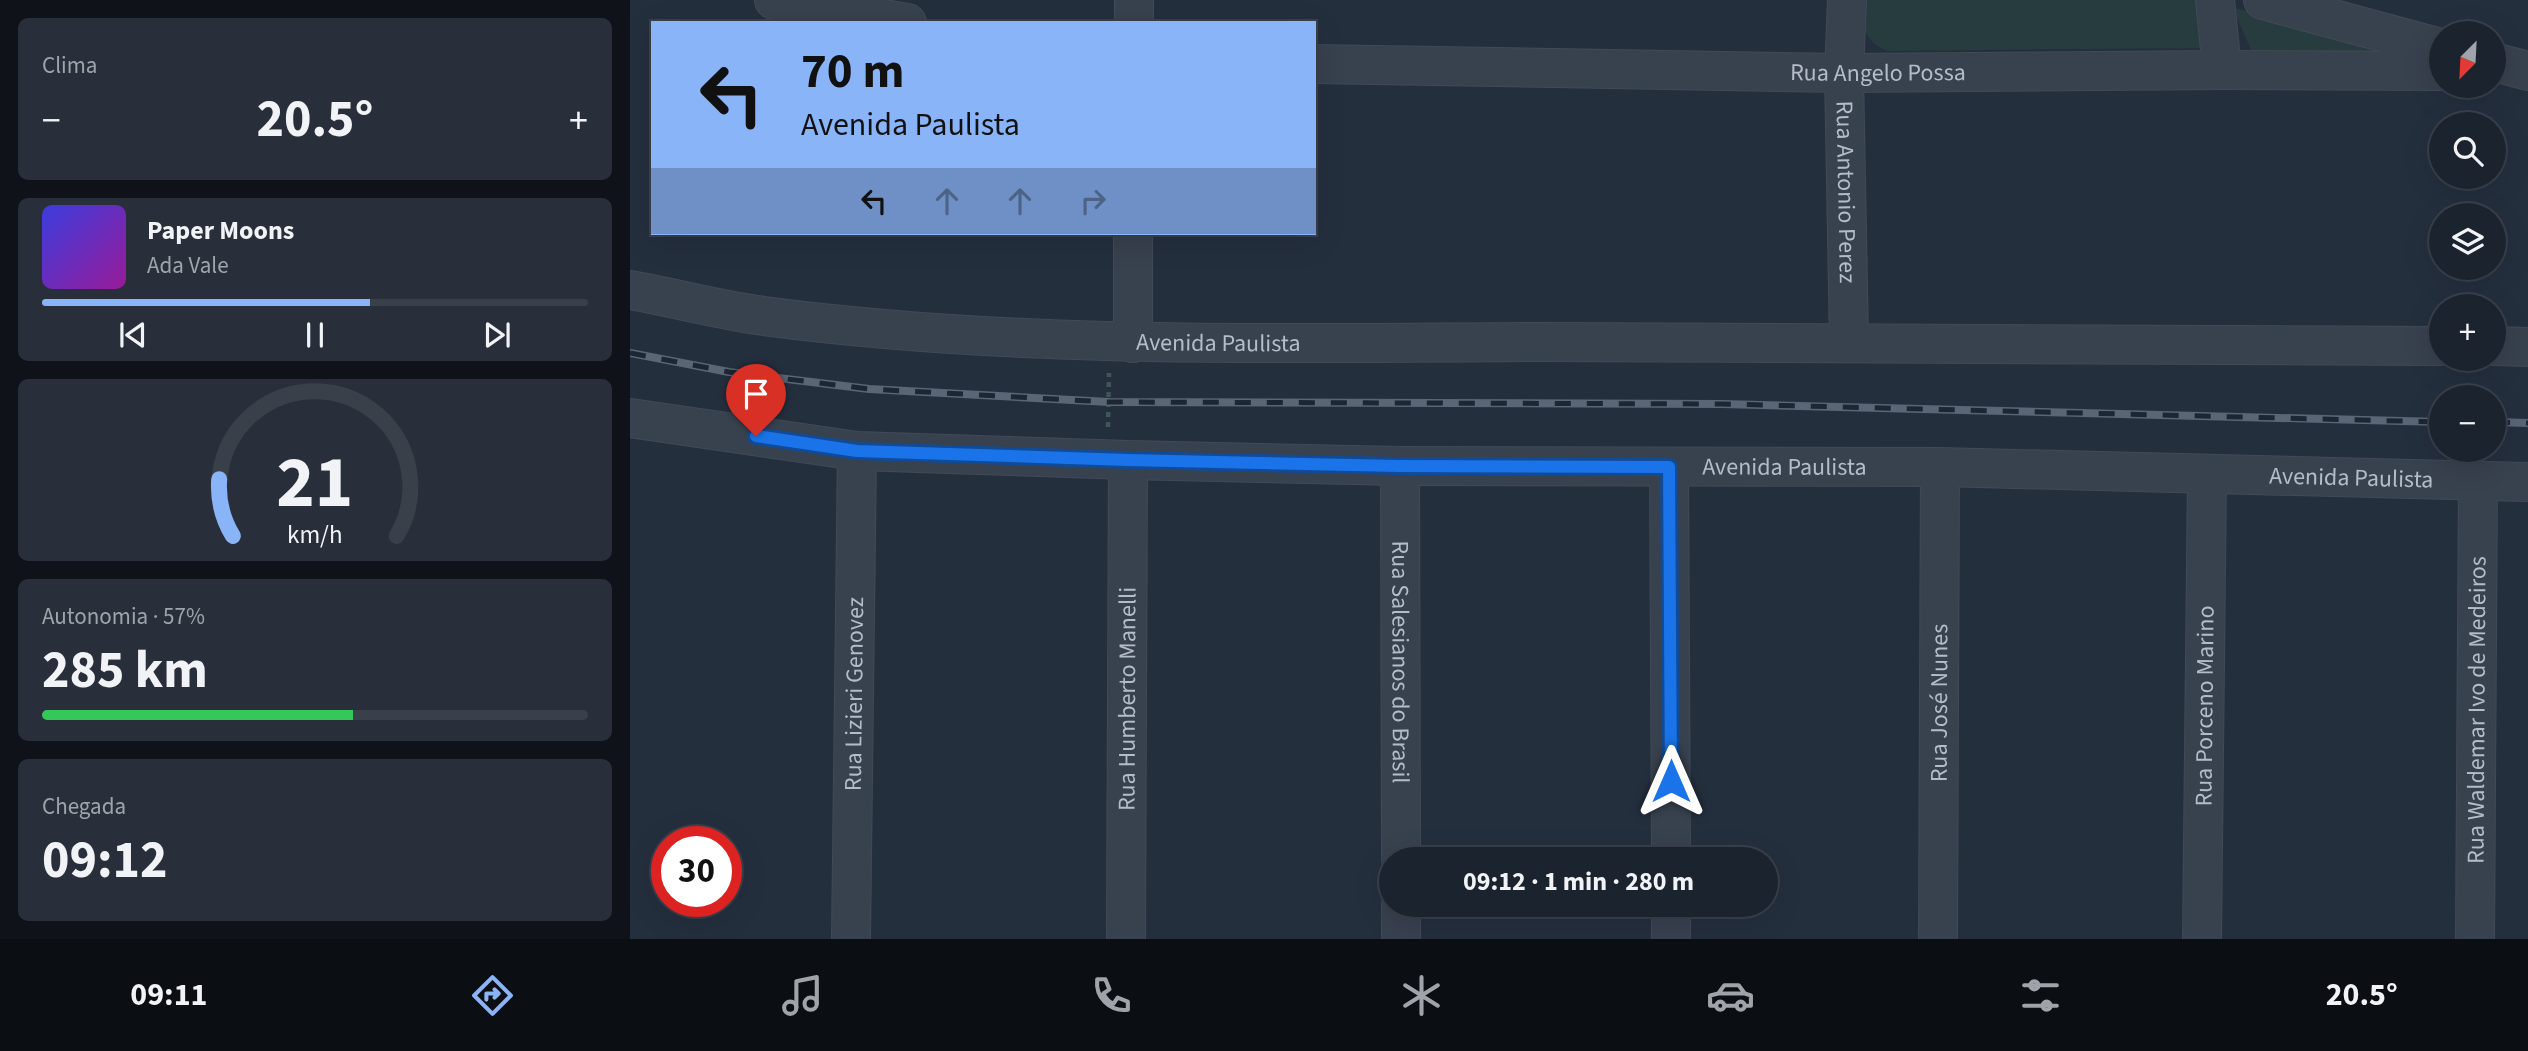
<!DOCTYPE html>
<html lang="pt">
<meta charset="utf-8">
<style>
body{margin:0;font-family:"Source Sans 3",sans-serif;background:#282f3a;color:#f1f3f6;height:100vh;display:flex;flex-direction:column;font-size:26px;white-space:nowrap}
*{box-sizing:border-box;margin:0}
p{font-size:23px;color:#a0a4aa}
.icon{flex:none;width:38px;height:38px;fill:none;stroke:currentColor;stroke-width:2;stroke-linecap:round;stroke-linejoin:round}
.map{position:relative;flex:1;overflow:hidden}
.drawer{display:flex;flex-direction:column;gap:18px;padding:18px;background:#0f1319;width:630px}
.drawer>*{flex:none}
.banner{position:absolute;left:21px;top:21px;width:665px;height:214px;border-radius:0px;box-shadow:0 7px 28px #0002,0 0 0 2px #39404a;background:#8ab4f8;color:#111;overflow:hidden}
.needle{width:46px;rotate:204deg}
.controls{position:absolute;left:1799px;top:21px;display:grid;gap:14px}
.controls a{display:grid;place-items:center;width:77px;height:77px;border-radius:50%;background:#1b232e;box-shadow:0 7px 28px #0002,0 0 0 2px #39404a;font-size:35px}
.speed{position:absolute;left:21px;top:826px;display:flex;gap:14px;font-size:35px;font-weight:700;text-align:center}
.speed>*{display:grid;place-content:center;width:91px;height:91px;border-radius:50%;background:#1b232e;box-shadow:0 7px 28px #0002,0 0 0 2px #39404a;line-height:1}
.speed .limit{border:10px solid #d22;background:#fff;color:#111}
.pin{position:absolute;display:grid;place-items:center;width:60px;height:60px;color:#fff;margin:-72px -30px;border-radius:50% 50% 50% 0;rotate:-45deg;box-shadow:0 0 7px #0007}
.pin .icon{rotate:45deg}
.me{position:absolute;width:77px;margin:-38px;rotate:0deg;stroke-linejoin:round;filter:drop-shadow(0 0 5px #0008)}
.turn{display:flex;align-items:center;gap:24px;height:147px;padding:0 35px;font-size:32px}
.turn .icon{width:91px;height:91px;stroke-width:2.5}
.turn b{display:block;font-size:49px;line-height:60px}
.lanes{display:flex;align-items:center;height:66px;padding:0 35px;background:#0003;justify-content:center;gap:35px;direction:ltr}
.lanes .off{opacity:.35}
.big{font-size:52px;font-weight:700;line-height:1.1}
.drawer .tile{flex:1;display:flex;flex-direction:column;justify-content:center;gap:10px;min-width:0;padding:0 24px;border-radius:10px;background:#282f3a}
.drawer .dial{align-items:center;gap:0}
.dial svg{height:182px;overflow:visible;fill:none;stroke:#39404a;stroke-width:7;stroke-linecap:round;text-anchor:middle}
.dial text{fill:#f1f3f6;stroke:none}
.song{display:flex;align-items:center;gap:21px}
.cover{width:84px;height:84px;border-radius:10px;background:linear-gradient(135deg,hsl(240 70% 55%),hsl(300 70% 35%))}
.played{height:7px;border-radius:4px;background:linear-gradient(90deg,#8ab4f8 60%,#39404a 60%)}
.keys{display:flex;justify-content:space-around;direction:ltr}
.heat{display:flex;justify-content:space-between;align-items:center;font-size:38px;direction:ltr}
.charge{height:10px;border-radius:5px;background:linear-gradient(90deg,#34c759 57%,#39404a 0)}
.trip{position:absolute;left:749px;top:847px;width:399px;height:70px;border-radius:35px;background:#1b232e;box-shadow:0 7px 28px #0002,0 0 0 2px #39404a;font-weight:700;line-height:70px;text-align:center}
.menu{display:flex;height:112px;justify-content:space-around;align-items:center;background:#0b0e12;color:#a0a4aa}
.menu .icon{width:49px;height:49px}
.menu .current{color:#8ab4f8}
.menu b{font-size:32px;color:#f1f3f6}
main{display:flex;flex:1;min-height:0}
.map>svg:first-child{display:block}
</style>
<main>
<section class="drawer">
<div class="tile"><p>Clima</p>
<div class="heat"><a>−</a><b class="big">20.5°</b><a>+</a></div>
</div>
<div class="tile">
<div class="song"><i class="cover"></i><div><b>Paper Moons</b><p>Ada Vale</p></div></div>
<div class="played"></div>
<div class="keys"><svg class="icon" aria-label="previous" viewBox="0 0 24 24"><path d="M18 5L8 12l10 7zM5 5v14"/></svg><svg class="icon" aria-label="pause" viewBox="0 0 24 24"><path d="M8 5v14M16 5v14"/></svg><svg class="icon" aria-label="next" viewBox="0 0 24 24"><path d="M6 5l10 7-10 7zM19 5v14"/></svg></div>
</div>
<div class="tile dial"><svg viewBox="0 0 100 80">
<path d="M14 69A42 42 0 1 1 86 69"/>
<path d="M14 69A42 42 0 0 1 8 44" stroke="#8ab4f8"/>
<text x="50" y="56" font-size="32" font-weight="700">21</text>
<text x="50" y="72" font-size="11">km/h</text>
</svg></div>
<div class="tile"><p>Autonomia · 57%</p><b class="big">285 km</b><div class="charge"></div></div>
<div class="tile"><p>Chegada</p><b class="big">09:12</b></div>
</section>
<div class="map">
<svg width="1898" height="939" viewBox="0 0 1898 939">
<rect width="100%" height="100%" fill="#242f3e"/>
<path fill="#263c3f" d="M1235,0H1569L1572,48L1257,51C1230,39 1234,26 1235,0Z
M1603,8L1780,48L1811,59L1624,57Z"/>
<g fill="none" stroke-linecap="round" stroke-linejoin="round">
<g stroke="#414a57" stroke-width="40">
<g id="minor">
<path d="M144,0L277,23"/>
<path id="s1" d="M1217,0L1214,73L1219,342"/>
<path d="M1585,0L1592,70"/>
<path d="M1633,0L1811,48"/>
<path d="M504,23V0"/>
<path d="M1864,62L1898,71"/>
<path id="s2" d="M684,64L1214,73L1592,70L1811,71"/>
<path d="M503,233V343"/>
<path id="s3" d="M0,290C45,298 89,310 134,316C394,350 656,343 917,342C1215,342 1513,344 1811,346"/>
<path d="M1864,346L1898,347"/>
<path id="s4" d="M0,418L227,451L498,460L770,466L1310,467L1898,482"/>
<path id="s5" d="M770,466L771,859"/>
<path d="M1039,467L1041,859"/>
<path d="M771,905V939"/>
<path d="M1041,905V939"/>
<path id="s6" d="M221,939L227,451"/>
<path id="s7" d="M496,939L498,460"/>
<path id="s8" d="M1308,939L1310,467"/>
<path id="s9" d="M1572,939L1577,474"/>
<path id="s10" d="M1845,939L1848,481"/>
</g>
</g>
<path stroke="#3f5557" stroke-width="4.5" stroke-dasharray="5 5" stroke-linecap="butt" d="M478,427L479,373"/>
<use href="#minor" stroke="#38414e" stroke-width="38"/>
<g stroke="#5a6575" stroke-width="8">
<path id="rail" d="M0,353L99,372L239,389L479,402L1092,404L1811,422
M1864,422L1898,423"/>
</g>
<use href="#rail" stroke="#1d2633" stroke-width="5" stroke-dasharray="16" stroke-linecap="butt"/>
</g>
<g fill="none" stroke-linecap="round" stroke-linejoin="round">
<g stroke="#114b97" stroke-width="18">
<path id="route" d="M126,436L227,451L498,460L769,466L1039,467L1041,781"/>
</g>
<use href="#route" stroke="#1a73e8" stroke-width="12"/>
</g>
<g text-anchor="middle" stroke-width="7" stroke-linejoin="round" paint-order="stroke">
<g font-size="24" fill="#b4bcc9" stroke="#1d2633">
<text dy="8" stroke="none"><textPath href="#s2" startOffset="564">Rua Angelo Possa</textPath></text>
<text dy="8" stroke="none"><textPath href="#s1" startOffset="192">Rua Antonio Perez</textPath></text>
<text dy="8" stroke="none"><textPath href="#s3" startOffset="592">Avenida Paulista</textPath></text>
<text dy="8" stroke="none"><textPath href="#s4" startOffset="1157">Avenida Paulista</textPath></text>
<text dy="8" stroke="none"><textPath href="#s4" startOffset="1724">Avenida Paulista</textPath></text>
<text dy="8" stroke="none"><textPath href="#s5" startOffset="196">Rua Salesianos do Brasil</textPath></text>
<text dy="8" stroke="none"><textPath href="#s6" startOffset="245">Rua Lizieri Genovez</textPath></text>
<text dy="8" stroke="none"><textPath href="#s7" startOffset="240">Rua Humberto Manelli</textPath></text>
<text dy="8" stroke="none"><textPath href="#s8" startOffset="236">Rua José Nunes</textPath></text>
<text dy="8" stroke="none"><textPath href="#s9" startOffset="233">Rua Porceno Marino</textPath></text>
<text dy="8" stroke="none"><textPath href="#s10" startOffset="229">Rua Waldemar Ivo de Medeiros</textPath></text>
</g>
</g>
</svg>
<div class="controls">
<a><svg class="needle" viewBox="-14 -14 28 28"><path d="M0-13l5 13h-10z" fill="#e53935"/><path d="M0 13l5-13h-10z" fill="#a0a4aa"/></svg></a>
<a><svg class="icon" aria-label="search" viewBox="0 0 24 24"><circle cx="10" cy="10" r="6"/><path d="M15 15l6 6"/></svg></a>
<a><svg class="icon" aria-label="layers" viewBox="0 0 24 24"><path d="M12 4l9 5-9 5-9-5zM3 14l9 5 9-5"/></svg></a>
<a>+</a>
<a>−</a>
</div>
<div class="speed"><div class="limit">30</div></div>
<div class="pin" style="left:126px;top:436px;background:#d93025"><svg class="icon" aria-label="arrive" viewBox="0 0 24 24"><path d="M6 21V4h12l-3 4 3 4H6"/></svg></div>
<svg class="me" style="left:1041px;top:781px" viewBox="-20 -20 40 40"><path d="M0-17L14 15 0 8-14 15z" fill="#1a73e8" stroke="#fff" stroke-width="4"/></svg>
<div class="trip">09:12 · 1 min · 280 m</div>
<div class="banner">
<div class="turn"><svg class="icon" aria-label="left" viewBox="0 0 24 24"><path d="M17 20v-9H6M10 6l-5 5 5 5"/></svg><div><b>70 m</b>Avenida Paulista</div></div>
<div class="lanes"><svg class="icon" aria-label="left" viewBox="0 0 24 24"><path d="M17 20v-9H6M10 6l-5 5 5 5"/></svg><svg class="icon off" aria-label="ahead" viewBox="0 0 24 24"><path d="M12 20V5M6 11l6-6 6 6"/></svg><svg class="icon off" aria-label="ahead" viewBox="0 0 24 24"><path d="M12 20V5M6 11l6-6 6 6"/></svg><svg class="icon off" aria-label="right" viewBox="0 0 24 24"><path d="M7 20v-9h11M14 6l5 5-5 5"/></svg></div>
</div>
</div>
</main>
<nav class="menu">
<b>09:11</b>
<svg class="icon current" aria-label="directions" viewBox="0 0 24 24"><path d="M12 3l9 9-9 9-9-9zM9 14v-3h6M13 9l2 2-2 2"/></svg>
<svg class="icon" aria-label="music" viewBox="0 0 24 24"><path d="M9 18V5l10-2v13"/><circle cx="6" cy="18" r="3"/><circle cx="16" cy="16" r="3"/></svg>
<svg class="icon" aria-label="phone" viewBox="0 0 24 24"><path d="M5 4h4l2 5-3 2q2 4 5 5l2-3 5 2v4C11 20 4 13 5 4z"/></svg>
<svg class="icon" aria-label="climate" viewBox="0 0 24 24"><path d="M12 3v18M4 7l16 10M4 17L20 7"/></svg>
<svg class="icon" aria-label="car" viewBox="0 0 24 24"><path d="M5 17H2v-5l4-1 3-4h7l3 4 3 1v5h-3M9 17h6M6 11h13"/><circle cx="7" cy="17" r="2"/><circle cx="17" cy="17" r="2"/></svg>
<svg class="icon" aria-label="filters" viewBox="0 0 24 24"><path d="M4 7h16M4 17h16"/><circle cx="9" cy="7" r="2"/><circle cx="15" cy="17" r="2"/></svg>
<b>20.5°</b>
</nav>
